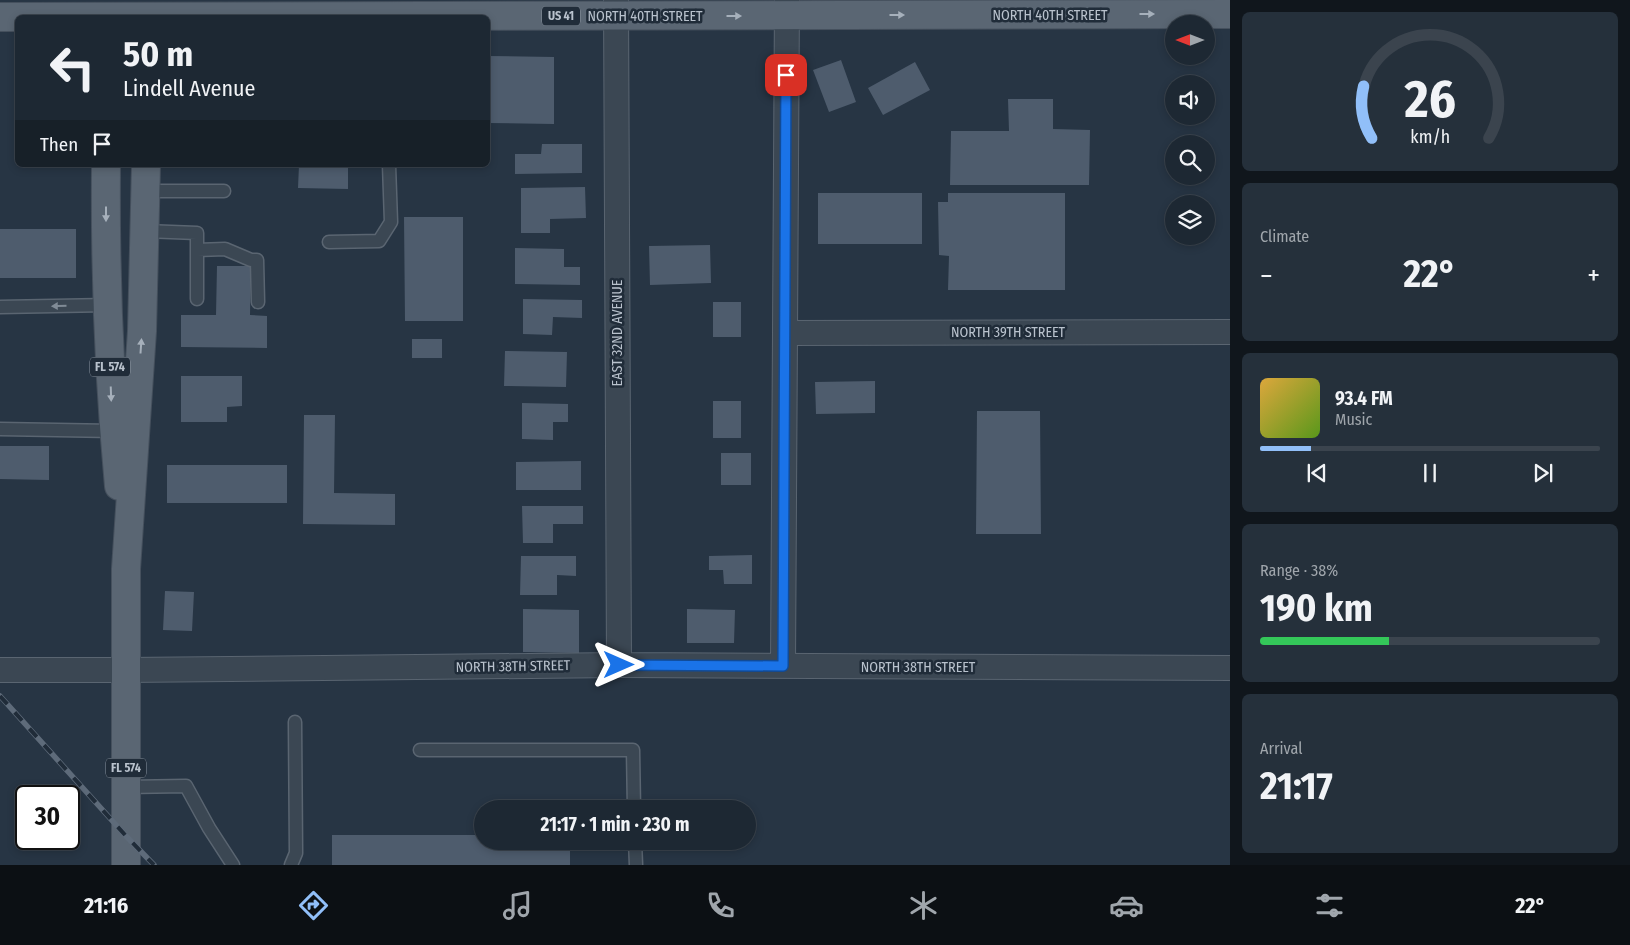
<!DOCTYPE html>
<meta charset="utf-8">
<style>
body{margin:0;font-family:"Fira Sans Condensed",sans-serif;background:#25303b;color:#f1f3f6;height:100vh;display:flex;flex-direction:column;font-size:19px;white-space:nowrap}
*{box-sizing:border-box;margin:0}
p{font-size:16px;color:#a0a6ac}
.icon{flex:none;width:28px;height:28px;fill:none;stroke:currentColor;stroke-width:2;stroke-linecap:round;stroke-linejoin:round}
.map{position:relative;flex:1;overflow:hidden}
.side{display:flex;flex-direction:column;gap:12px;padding:12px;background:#10161c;width:400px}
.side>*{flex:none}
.hud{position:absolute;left:15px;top:15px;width:475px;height:152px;border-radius:8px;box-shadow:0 2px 8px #0003,0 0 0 1px #3b444e;background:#1d2833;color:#f1f3f6;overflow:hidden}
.needle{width:32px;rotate:270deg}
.controls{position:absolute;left:1165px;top:15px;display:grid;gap:10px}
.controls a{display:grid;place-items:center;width:50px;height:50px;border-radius:50%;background:#1d2833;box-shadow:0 2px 8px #0003,0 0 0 1px #3b444e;font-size:25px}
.speed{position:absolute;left:15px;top:785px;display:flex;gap:10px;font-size:25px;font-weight:700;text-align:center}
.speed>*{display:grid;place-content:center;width:65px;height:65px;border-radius:50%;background:#1d2833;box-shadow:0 2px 8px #0003,0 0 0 1px #3b444e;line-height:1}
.speed .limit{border:2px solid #111;border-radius:8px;background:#fff;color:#111}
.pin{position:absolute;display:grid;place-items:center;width:42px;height:42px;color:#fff;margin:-21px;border-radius:10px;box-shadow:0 2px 8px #0006}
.me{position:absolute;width:55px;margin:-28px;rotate:90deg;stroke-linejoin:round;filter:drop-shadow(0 0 4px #0008)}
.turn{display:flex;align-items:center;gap:18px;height:105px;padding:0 25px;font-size:22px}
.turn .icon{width:65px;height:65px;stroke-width:2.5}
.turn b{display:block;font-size:35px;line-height:42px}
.then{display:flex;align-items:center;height:48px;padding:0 25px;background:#0003;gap:10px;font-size:19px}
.big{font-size:38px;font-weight:700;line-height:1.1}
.side .tile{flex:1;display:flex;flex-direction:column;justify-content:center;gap:8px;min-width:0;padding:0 18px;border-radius:8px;background:#25303b}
.side .dial{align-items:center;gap:0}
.dial svg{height:130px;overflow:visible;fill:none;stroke:#3b444e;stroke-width:7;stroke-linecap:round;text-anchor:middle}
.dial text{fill:#f1f3f6;stroke:none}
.song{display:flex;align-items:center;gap:15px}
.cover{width:60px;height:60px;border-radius:8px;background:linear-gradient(135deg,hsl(40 70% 55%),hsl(90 70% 35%))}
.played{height:5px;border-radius:2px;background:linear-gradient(90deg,#91bff9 15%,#3b444e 15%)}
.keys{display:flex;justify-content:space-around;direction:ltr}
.heat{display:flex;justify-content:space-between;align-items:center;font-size:28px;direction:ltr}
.charge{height:8px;border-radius:4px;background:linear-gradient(90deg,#34c759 38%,#3b444e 0)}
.trip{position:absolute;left:474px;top:800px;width:282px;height:50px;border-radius:25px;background:#1d2833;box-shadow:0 2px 8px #0003,0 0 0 1px #3b444e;font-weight:700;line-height:50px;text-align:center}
.dock{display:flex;height:80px;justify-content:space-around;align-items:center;background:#0c1014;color:#a0a6ac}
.dock .icon{width:35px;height:35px}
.dock .on{color:#91bff9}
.dock b{font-size:22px;color:#f1f3f6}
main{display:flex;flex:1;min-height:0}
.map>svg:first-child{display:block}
</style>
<main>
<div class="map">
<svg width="1230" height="865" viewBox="0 0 1230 865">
<rect width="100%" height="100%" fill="#273544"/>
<path fill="#4e5c6d" d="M488,56L554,57V124L488,123Z
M841,60L856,102L829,112L813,70Z
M915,62L930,90L883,115L868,88Z
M1008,99H1053V129L1090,130L1089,185H950L951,131H1009Z
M542,144H582V173L515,174V154H541Z
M299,165H348V189L298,188Z
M585,187L586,218L550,219V233H521V188Z
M818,193H922V244H818Z
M948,193H1065V290H948L949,256L939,255L938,202H948Z
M404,217H463V321H405Z
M0,229H76V278H0Z
M710,245L711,283L650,285L649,246Z
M515,248L564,249V267H580V285L515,284Z
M217,266H251L250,315L267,316V348L181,347V315H216Z
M523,299L582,300V318L553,317L552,335L523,334Z
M713,302H741V337H713Z
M412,339H442V358H412Z
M505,351L567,352L566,387L504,386Z
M181,376H242V406L227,407V422H181Z
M875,381V413L816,414L815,382Z
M713,401H741V438H713Z
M522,403L568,404V422H553V440L522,439Z
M977,411H1040L1041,534H976Z
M304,415H335L334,493L395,494V525L303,524Z
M0,446H49V480L0,479Z
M721,453H751V485H721Z
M581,461V490H516V462Z
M167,465H287V503H167Z
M522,506H583V524H553V543H523Z
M752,555V584H724L723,570H709V556Z
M521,556H576V576L557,575V595H520Z
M165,591L194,592L192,631L163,630Z
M523,609L579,610V653L523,652Z
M687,609L735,610L734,643H687Z
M332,835H482V841H570V865H332Z"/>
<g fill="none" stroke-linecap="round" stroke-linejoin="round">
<g stroke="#5a6571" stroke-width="15">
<path id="lane" d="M146,191H224
M145,231L197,233V299
M329,242L379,241L391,222L389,165
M197,250L225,249L251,260H257L258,302
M0,307L108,305
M0,429L114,431
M420,750H633L634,809
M126,787L186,786L209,828L233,865
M635,841L636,865
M291,865L296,853L295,722"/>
</g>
<g stroke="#5a6571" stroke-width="26">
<path id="street" d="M616,0L619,665
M786,333L1230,332
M783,666L787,0
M0,670H126L619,665L1230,668"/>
</g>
<g stroke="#45505d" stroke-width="30">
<path id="primary" d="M0,17L1230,14
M106,165C105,272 109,379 119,486
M126,865V569L142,331L146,165"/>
</g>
<use href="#lane" stroke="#3b4753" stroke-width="12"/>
<use href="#street" stroke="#3b4753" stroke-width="24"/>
<use href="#primary" stroke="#5a6673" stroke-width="28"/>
<g stroke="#5e6b7a" stroke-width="5.5">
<path id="rail" d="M0,696L126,836L154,865"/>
</g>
<use href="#rail" stroke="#202c39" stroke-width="4" stroke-dasharray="11" stroke-linecap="butt"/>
</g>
<defs><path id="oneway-solid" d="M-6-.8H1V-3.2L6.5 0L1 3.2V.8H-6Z" transform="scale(1.25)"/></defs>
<g fill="#a6b0bb">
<use href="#oneway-solid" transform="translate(1147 14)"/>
<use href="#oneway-solid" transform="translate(897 15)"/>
<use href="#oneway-solid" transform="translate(734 16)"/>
<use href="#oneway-solid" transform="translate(106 214) rotate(90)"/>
<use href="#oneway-solid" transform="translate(141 346) rotate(-86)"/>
<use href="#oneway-solid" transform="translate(111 394) rotate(88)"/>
</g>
<use fill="#808b96" href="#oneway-solid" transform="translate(59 306) rotate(179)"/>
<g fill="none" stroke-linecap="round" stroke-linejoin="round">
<g stroke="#114b97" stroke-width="12">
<path id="route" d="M619,665L783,666L786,75"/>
</g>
<use href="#route" stroke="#1a73e8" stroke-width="9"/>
</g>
<g text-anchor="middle" stroke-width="5" stroke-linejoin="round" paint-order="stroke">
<g fill="#202c39" stroke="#8b95a1" stroke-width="1">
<rect x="542" y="6.5" width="38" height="19" rx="4"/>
<rect x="90" y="357.5" width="40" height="19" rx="4"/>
<rect x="106" y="758.5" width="40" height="19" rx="4"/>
</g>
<g font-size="12" font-weight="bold" fill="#b9c2cd">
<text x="561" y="20">US 41</text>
<text x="110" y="371">FL 574</text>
<text x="126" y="772">FL 574</text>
</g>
<g font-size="14" fill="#b9c2cd" stroke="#202c39">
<text x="1050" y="20">NORTH 40TH STREET</text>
<text x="645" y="21">NORTH 40TH STREET</text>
<text x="1008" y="337">NORTH 39TH STREET</text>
<text transform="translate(617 333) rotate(-90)" y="5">EAST 32ND AVENUE</text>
<text transform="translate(513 666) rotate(-1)" y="5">NORTH 38TH STREET</text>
<text x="918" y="672">NORTH 38TH STREET</text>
</g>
</g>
</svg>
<div class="controls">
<a><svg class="needle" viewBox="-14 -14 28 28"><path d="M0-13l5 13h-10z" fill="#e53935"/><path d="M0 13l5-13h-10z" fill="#a0a6ac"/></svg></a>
<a><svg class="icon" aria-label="sound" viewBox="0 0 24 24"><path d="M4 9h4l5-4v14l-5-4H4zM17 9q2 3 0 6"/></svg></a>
<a><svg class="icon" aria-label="search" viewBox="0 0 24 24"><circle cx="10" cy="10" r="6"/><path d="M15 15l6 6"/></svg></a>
<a><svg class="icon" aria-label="layers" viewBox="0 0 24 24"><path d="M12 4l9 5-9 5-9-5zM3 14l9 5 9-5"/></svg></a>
</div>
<div class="speed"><div class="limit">30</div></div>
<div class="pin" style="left:786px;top:75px;background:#d93025"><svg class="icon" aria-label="arrive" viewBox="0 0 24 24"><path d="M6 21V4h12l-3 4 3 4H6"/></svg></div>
<svg class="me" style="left:619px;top:665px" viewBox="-20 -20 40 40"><path d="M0-17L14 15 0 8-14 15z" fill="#1a73e8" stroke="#fff" stroke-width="4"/></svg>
<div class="trip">21:17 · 1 min · 230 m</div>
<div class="hud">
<div class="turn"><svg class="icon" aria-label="left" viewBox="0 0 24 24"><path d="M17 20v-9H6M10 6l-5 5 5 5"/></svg><div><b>50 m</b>Lindell Avenue</div></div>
<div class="then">Then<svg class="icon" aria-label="arrive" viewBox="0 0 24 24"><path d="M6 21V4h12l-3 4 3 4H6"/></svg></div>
</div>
</div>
<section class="side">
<div class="tile dial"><svg viewBox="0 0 100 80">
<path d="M14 69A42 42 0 1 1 86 69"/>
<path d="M14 69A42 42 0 0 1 9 37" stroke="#91bff9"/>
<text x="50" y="56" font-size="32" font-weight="700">26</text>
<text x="50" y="72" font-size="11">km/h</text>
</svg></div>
<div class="tile"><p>Climate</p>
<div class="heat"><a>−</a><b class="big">22°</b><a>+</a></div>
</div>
<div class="tile">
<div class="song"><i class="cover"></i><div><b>93.4 FM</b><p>Music</p></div></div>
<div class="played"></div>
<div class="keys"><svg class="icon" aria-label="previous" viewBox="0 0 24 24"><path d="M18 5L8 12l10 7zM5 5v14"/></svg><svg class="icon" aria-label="pause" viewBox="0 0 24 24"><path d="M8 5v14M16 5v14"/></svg><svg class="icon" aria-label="next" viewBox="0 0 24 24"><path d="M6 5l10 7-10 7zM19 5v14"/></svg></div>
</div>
<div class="tile"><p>Range · 38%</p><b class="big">190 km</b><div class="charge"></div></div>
<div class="tile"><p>Arrival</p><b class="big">21:17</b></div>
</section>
</main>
<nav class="dock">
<b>21:16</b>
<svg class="icon on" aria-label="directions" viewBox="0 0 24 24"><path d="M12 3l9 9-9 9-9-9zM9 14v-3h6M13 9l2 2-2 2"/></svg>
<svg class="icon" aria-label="music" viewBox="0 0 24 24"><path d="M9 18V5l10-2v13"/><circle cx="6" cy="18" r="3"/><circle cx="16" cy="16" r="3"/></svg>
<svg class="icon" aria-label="phone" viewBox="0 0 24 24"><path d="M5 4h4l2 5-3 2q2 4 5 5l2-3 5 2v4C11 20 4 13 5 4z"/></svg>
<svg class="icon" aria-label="climate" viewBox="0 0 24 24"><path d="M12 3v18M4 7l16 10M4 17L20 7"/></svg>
<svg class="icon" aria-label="car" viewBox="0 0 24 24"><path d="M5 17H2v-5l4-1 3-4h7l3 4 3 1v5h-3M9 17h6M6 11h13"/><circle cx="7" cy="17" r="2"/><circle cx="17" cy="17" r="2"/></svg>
<svg class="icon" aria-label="filters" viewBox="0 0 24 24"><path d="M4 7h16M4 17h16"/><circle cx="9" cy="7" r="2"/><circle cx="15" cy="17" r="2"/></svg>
<b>22°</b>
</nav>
